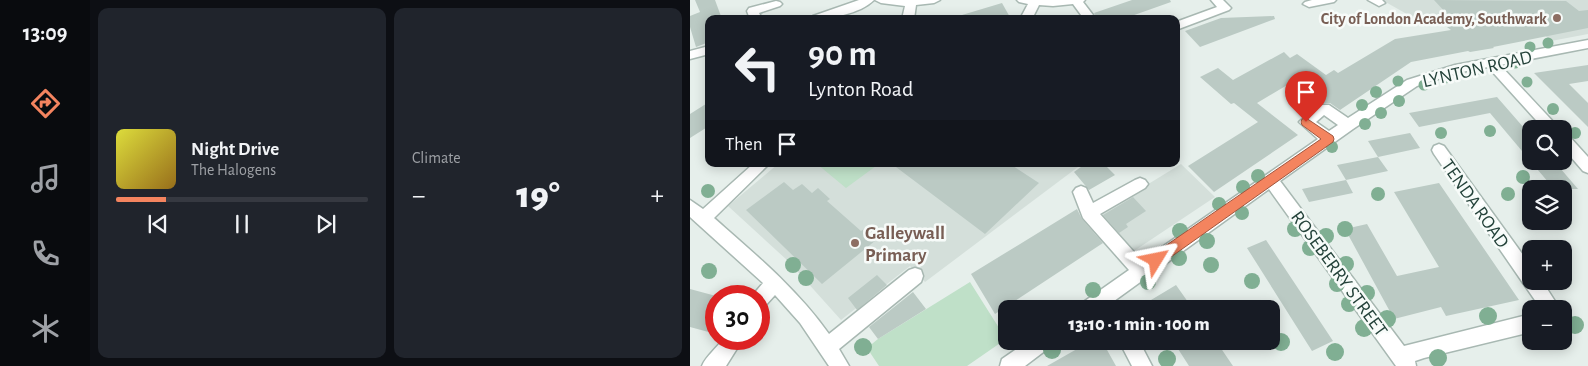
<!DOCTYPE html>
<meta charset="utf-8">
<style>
body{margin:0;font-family:"Alegreya Sans",sans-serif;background:#20242c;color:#f1f3f6;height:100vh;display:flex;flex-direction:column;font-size:19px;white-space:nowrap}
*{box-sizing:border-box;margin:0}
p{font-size:16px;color:#9ea1a6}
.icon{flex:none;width:28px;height:28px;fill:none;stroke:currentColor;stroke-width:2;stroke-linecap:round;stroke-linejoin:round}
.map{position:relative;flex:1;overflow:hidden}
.panel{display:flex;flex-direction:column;gap:8px;padding:8px;background:#0d0f14;width:600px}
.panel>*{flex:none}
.top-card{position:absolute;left:15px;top:15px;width:475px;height:152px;border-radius:10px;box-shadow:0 2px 12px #0003;background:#171b24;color:#f1f3f6;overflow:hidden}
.tools{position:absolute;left:832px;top:120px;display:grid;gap:10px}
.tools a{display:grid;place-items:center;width:50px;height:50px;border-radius:10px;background:#171b24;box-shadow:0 2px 12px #0003;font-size:25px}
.speed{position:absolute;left:15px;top:285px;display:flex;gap:10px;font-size:25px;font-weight:700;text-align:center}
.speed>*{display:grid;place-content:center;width:65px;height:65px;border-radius:50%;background:#171b24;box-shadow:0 2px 12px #0003;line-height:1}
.speed .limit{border:8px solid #d22;background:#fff;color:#111}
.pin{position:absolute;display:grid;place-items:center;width:42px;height:42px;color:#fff;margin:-51px -21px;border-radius:50% 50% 50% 0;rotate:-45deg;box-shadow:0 0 5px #0007}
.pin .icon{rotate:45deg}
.me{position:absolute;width:55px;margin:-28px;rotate:55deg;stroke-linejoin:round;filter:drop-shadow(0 0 4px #0008)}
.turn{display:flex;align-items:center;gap:18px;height:105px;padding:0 20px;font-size:22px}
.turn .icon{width:65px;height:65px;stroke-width:2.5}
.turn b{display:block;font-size:35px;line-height:42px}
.then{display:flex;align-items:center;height:48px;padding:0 20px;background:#0003;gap:10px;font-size:19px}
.big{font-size:38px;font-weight:800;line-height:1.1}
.panel .card{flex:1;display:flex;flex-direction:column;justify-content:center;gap:8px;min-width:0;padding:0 18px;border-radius:10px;background:#20242c}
.song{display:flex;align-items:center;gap:15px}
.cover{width:60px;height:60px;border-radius:8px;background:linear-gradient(135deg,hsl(60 70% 55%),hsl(40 70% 35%))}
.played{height:5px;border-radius:2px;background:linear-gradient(90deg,#f4845f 20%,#363941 20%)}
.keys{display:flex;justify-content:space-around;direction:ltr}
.heat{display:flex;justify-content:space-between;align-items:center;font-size:28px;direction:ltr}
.panel .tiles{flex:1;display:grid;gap:8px;grid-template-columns:repeat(2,1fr)}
.trip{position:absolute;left:308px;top:300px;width:282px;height:50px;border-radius:10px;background:#171b24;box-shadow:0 2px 12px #0003;font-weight:800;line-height:50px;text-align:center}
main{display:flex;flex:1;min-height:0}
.tab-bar{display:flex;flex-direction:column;width:90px;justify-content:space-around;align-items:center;background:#090b0e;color:#9ea1a6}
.tab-bar .icon{width:35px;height:35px}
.tab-bar .selected{color:#f4845f}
.tab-bar b{font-size:22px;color:#f1f3f6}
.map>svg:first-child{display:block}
</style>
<main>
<nav class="tab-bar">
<b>13:09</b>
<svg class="icon selected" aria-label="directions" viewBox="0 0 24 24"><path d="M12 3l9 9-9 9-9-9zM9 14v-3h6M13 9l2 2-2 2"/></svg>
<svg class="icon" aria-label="music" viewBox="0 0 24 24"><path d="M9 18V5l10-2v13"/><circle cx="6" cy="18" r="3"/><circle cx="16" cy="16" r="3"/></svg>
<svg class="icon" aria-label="phone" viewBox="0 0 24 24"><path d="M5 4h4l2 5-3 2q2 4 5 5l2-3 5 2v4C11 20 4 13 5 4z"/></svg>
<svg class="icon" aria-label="climate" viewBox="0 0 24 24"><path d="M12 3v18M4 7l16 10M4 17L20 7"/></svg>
</nav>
<section class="panel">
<div class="tiles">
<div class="card">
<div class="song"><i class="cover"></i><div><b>Night Drive</b><p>The Halogens</p></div></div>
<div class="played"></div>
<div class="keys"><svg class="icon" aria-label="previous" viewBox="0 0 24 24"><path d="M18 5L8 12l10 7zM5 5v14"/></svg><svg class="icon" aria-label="pause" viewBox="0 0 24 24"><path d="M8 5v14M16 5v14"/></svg><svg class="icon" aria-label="next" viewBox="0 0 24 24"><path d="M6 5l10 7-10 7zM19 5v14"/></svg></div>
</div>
<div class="card"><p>Climate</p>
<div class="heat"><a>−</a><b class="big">19°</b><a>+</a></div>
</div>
</div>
</section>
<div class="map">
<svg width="898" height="366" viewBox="0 0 898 366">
<rect width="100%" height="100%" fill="#e6efeb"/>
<path fill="#d4dfda" d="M692,0H898V34L861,41L825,8L724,26L715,13Z
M88,164H392L235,282L220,266L151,320L98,261L38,206Z
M491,164L525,197L444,251L411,213Z"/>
<path fill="#bfe0c8" d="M127,164H183L186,166L156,188Z
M280,282L316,339L277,366H189L177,348L188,339Z"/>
<path fill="#bbcac4" d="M5,0H25L32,19H19V42L6,47L0,27V16L10,12Z
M442,0H480L481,2L433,19H408L404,13Z
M744,0L876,1L889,11L898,10V28L803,47L804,48L780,52L778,51L721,62L650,110L640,103H634L604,81L567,103L608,135L524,192L498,166L568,122L544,103L541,104L510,77L528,68L543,80L594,52L600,58L607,54L636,75L644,70L648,73L705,39L761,30L757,27L767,25Z
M312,3L321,19H272V15Z
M584,16L585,19L510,47L495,31L531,18Z
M898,65V81L879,84L898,103V127L844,73Z
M807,97L841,136V161H864L888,189H864L800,113L729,127L719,113Z
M19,102V126L0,138V114Z
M720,133L730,148L688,157L678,141Z
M688,157L698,171L656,180L647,165Z
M202,164H320L349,183L295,234Z
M395,164H414L425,175L399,190L384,172Z
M656,180L663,193L619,202L612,189Z
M94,182L103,190L112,184L122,193L128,188L140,199L137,201L171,231L179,225L191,236L132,284L56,210Z
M749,183L829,300L756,316L751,307L704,319L655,229L677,224L707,276L749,267L704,192Z
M443,197L456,211L436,224L438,227L429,233L413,215Z
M387,209L392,219L413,243L305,314L281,274Z
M576,240L643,341L622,351L557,248Z
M187,275L197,285L167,310L158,298Z
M486,285L503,309H446Z
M0,289L26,296V334L0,327Z
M223,292L236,309L188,339L179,327Z
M401,341H412L426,366H357Z
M483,341H526L543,366H499Z"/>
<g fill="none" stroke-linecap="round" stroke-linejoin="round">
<g stroke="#a8b8b2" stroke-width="3">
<path id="minor" d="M169,0H184C170,14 140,19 121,19L123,16Z
M185,0H250L244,3L226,5L224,19H212L215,6L191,3Z
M327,0H395L393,2L406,19H394L383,4L363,6L349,5L342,19H330L338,4L329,2Z
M521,0H533L541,8L539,10L486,30V22L527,7Z
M622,0H646L644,2L619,7L613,4L615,2Z
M678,0H692L695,3L689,6Z
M86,1L90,2L92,4L90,6L69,13L72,19H60L57,11L59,8Z
M898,40V48L810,65L870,129H854L798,67L766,73L727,86L663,129L590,181L714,346L841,314V332L734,358L725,361L726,366H706L579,189L413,309H389L392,303L439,270L393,218L383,192L386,188L391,186L396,188L403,203L445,180L450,178L455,180L458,184L455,188L410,214L452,261L628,139L609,122L629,105H639L658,118L717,80L765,65ZM634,115L648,125L639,131L626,122Z
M19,46V54L0,59V51Z
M874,135L879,136L898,157V173L893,171L874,149Z
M749,144L754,146L841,266V281H852L870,309H851L744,154L742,150L744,146Z
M63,164H79L24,218C65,254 107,289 139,334L219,270L225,268L231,270L233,276L231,282L149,349L159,366H139L110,323L85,295L75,306L69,308V296H62L73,283L0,217V200L13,209Z
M33,339H53L36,366H12C16,356 27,348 33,339Z
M338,341H363L360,347L335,366H310L312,359Z
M429,341H449L462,366H442Z"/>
</g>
<use href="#minor" fill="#fff" fill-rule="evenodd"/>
</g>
<g fill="#80af93">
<circle cx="858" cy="43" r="5.5"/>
<circle cx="840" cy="47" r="5.5"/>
<circle cx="825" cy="63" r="5.5"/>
<circle cx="789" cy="69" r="5.5"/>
<circle cx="755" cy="78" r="5.5"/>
<circle cx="708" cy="81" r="5.5"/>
<circle cx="837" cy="82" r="5.5"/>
<circle cx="734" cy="85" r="5.5"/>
<circle cx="686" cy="92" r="6"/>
<circle cx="709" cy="101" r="6"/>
<circle cx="672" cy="105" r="6"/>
<circle cx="863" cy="109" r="6"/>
<circle cx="691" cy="113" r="6"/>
<circle cx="675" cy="124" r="6"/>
<circle cx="800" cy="131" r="6"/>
<circle cx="751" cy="133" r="6"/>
<circle cx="885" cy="133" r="6"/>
<circle cx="642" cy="147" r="6"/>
<circle cx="568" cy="176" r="7"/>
<circle cx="833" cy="177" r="7"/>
<circle cx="553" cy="187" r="7"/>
<circle cx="18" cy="191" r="7"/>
<circle cx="688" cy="194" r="7"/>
<circle cx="818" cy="194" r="7"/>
<circle cx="529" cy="204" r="7"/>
<circle cx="552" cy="213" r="7"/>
<circle cx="605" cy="229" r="8"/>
<circle cx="655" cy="229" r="8"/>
<circle cx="490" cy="231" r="8"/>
<circle cx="636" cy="236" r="8"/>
<circle cx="517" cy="241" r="8"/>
<circle cx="620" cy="248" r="8"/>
<circle cx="489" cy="258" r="8"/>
<circle cx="656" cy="264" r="8"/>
<circle cx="103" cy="265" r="8"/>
<circle cx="521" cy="265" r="8"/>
<circle cx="19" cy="271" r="8"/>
<circle cx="116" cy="278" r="8"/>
<circle cx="562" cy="281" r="8"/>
<circle cx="458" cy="282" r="8"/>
<circle cx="647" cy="284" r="8"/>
<circle cx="403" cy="290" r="8"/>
<circle cx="677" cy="293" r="8"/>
<circle cx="659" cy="304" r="8"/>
<circle cx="798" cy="316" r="9"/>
<circle cx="697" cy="319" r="9"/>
<circle cx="885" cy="325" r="9"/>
<circle cx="674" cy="328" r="9"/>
<circle cx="591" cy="342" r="9"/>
<circle cx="173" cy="347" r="9"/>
<circle cx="362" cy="350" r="9"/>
<circle cx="645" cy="352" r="9"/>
<circle cx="748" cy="358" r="9"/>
<circle cx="477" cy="359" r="9"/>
</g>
<path fill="#f4845f" stroke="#9f563e" d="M616,118L643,136L644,139L643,142L471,264L466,265L462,264L460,260L462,255L631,139L612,125L611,122L612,119Z"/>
<g fill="#8d6e63" stroke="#f7fbf9" stroke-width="2">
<circle cx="867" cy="18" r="5"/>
<circle cx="165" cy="243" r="5"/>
</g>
<g text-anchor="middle" stroke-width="5" stroke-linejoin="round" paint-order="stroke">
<g font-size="16" font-weight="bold" fill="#785e54" stroke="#f7fbf9" text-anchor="end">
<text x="857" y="24">City of London Academy, Southwark</text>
</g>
<g font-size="19" fill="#24423a" stroke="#f7fbf9">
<text transform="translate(787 68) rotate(-13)" y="7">LYNTON ROAD</text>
<text transform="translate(786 203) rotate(55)" y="7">TENDA ROAD</text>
<text transform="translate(650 273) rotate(54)" y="7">ROSEBERRY STREET</text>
</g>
<g font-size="19" font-weight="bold" fill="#785e54" stroke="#f7fbf9" text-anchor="start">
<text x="175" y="239">Galleywall<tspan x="175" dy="22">Primary</tspan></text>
</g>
</g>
</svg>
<div class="tools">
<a><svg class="icon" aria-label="search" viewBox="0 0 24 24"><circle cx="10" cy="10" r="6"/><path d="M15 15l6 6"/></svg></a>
<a><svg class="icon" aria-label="layers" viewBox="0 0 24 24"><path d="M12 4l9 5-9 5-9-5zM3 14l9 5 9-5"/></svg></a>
<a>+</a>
<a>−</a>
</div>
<div class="speed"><div class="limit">30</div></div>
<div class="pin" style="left:616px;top:122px;background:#d93025"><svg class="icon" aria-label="arrive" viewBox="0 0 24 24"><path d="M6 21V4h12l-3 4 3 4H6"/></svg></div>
<svg class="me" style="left:466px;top:260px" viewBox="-20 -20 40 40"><path d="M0-17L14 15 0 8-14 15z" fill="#f4845f" stroke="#fff" stroke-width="4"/></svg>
<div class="trip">13:10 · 1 min · 100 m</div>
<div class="top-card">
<div class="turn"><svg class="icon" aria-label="left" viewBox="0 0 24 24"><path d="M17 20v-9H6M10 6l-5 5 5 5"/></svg><div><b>90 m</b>Lynton Road</div></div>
<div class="then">Then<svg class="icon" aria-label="arrive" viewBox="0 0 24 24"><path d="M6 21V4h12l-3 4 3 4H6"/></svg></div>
</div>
</div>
</main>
